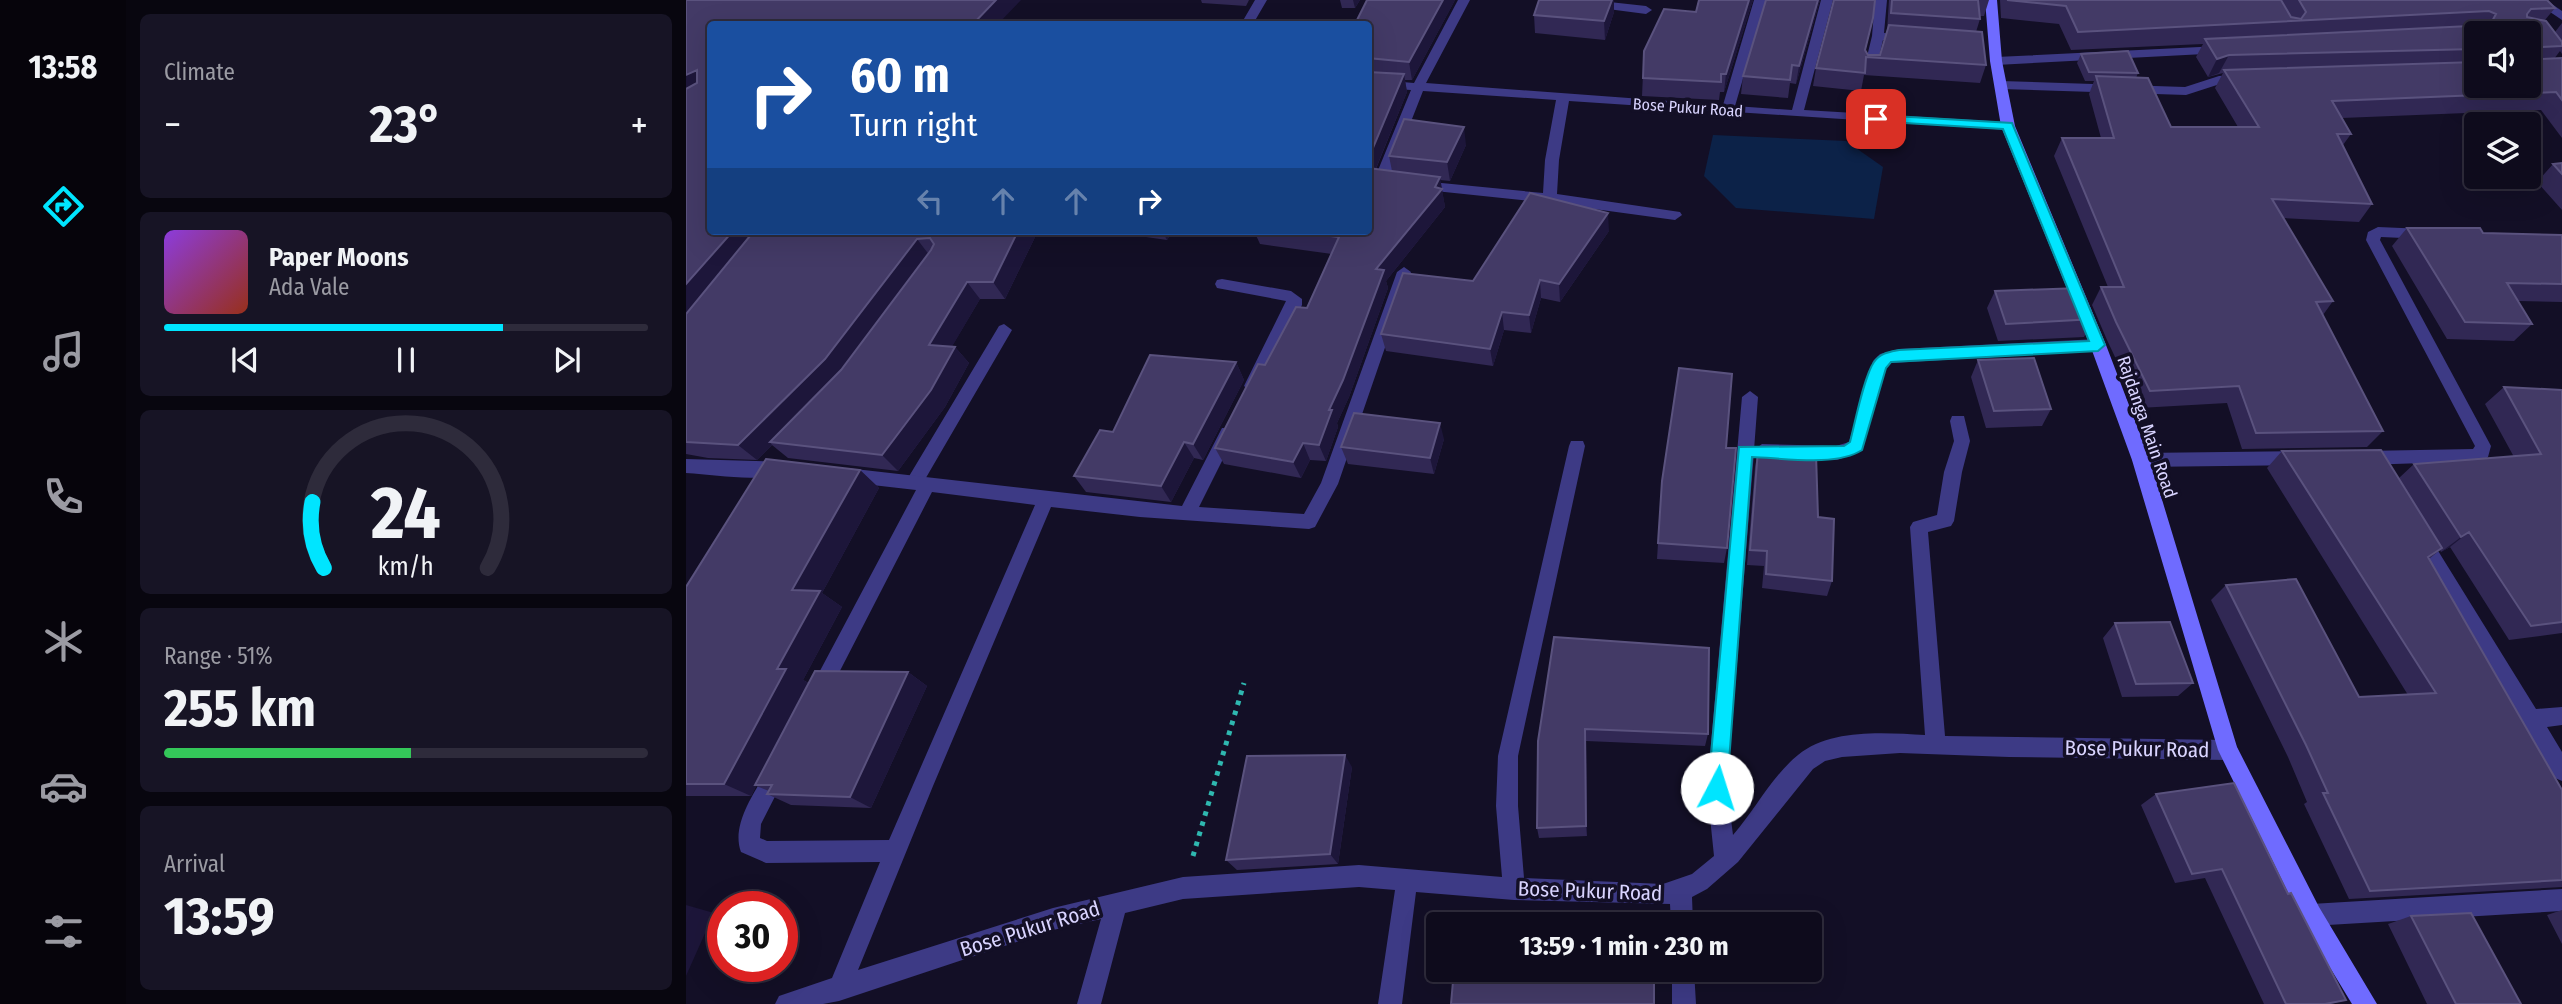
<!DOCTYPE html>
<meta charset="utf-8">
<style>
body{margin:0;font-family:"Fira Sans Condensed",sans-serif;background:#171425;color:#f1f3f6;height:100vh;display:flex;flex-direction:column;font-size:26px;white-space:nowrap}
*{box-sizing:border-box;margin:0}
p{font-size:23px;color:#9b9ba3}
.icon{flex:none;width:38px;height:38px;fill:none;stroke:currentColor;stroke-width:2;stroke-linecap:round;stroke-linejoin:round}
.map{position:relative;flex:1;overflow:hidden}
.sheet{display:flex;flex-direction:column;gap:14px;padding:14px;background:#08060f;width:560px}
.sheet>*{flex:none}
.guide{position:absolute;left:21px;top:21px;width:665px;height:214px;border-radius:7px;box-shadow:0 7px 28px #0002,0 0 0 2px #2e2b3b;background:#1a4fa0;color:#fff;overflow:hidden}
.buttons{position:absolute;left:1778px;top:21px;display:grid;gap:14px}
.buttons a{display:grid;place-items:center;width:77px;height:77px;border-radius:7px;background:#0e0b1c;box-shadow:0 7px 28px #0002,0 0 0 2px #2e2b3b;font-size:35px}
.speed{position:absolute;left:21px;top:891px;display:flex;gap:14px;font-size:35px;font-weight:700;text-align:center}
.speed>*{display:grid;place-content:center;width:91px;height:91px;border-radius:50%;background:#0e0b1c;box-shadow:0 7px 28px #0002,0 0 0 2px #2e2b3b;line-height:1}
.speed .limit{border:10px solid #d22;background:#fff;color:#111}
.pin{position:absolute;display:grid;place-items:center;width:60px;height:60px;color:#fff;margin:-30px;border-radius:14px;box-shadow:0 4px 10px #0006}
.me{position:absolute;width:77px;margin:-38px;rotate:5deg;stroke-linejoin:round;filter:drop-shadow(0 0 5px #0008)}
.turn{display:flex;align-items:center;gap:24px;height:147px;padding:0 28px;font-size:32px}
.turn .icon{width:91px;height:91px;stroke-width:2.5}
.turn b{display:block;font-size:49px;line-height:60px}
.lanes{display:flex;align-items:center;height:66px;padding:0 28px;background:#0003;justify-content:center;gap:35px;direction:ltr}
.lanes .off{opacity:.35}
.big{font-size:52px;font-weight:700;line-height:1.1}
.sheet .tile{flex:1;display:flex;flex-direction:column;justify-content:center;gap:10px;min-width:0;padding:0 24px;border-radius:10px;background:#171425}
.sheet .dial{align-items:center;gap:0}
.dial svg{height:182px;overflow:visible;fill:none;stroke:#2e2b3b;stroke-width:7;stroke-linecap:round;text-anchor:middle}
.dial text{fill:#f1f3f6;stroke:none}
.song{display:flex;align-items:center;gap:21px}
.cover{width:84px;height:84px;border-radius:10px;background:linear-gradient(135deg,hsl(270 70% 55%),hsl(10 70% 35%))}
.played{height:7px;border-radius:4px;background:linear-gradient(90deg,#00e5ff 70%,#2e2b3b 70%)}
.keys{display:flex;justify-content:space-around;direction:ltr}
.heat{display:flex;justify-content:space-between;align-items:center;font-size:38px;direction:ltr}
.charge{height:10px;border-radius:5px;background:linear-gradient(90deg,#34c759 51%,#2e2b3b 0)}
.trip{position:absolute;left:740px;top:912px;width:396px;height:70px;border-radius:7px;background:#0e0b1c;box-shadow:0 7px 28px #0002,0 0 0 2px #2e2b3b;font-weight:700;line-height:70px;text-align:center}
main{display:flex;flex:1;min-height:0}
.menu{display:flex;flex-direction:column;width:126px;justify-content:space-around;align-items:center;background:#06040b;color:#9b9ba3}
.menu .icon{width:49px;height:49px}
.menu .current{color:#00e5ff}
.menu b{font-size:32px;color:#f1f3f6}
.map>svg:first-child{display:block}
</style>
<main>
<nav class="menu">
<b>13:58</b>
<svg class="icon current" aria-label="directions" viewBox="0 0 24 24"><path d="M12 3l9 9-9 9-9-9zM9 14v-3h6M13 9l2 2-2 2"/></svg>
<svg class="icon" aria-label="music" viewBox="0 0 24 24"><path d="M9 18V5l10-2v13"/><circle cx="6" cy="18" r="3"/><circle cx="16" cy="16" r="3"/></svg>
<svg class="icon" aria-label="phone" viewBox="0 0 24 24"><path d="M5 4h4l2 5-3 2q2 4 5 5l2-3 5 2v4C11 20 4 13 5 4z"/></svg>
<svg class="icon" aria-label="climate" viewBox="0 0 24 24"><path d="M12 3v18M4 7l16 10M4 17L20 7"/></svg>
<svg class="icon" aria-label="car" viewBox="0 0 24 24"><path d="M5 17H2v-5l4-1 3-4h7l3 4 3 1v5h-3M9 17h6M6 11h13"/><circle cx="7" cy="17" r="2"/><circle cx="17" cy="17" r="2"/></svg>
<svg class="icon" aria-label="filters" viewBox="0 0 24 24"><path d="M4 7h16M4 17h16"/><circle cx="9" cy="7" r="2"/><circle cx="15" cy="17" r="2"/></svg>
</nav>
<section class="sheet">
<div class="tile"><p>Climate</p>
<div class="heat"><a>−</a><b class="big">23°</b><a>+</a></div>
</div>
<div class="tile">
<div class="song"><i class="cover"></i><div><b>Paper Moons</b><p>Ada Vale</p></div></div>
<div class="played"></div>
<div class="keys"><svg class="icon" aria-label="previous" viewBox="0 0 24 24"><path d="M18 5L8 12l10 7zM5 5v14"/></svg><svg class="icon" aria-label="pause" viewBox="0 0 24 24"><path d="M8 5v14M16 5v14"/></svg><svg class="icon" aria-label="next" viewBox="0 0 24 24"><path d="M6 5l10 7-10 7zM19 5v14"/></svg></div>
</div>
<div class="tile dial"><svg viewBox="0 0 100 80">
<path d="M14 69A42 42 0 1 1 86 69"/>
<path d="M14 69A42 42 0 0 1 9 40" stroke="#00e5ff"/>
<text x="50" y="56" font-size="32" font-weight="700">24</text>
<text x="50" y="72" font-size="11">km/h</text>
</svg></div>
<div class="tile"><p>Range · 51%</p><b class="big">255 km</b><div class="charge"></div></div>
<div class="tile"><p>Arrival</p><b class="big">13:59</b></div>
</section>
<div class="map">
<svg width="1876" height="1004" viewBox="0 0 1876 1004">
<rect width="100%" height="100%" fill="#130f26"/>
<path fill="#0c2248" d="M1027,135L1160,141L1197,167L1188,219L1050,208L1018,176Z"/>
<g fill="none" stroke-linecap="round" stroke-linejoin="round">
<path stroke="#2fb8b0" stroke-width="5" stroke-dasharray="4.5 6" stroke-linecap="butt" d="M507,856L558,683"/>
<path fill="#3d3a85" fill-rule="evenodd" d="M318,324L326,330L234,488H222L219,483L222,478L313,326Z"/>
<path fill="#3d3a85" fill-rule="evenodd" d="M569,0H581L567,24H555Z
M772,0H784L740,83L1037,105L1068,0H1080L1049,106L1106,110L1135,0H1147L1118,110L1322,122L1329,126L1322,130L883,101L873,160L871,194L994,212L996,215L989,220L864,203L730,189L728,186L735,181L857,193L859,160L870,100L737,91L702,180L700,183H690L688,180L725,90L682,87V79L728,83Z
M870,0H905L960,6L966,10L960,14L876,3Z
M1189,0H1201L1198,33L1222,35L1228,39L1222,43L1197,40L1190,69L1184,73L1178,69L1186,36Z
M1846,0H1860L1876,11V20Z
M1534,46L1540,50L1538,53L1310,65L1304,61L1310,57Z
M1556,75L1562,79L1560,82L1534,84L1500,95L1315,89L1309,85L1315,81L1499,87L1533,76Z
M1692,227L1739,229L1746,234L1739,239L1695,237L1694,240L1805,446L1802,457L1796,461L1679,465L1673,463L1671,458L1673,453L1679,451L1787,449L1789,446L1680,240L1682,232Z
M718,267L725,272L652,484L629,527L623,529L454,517L365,507L247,786L172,970L367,908L497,877L673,865L816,877L810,806L812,756L883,446L885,441H897L899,446L832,756V806L838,878L977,884L1006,874L1028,856L1021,788L1056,397L1064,391L1072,397L1068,450L1076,444L1150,446L1163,442L1187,361L1194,354L1213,349L1412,339L1420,345L1412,351L1205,363L1200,368L1176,451L1151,460L1076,458L1068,452L1041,788L1047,835C1069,810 1086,776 1112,755C1145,728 1199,733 1239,735L1224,527L1227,522L1251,515L1258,472L1268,441L1264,421L1266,416H1278L1284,441L1276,472L1268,521L1265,526L1242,532L1259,736L1542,740L1549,743L1552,750L1549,757L1542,760L1323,757L1214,753L1156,757L1139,761L1127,769L1052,862L1021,889L1006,897L1007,924H985L984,904L828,900L730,892L716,1004H692L709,890L673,887L497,899L439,913L415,1004H391L415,919L367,930L153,1001L137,1004H89L93,996L146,978L194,862L80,863L55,852C44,823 72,788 85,764L92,761L99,764L102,771L75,824L74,838L81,841L203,840L349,505L246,492L141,696L134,699L127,696L124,690L127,684L230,490L160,482L154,480L151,475L154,470L160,468L496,506L536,428H548L550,433L513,507L618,514L635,483L711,272Z
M536,279L605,291L616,299V305L574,386L566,392L558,386L600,301L531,288L529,284L531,280Z
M1612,451L1618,453L1620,458L1618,463L1612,465L1455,467L1449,465L1446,460L1449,455L1455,453Z
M0,459L104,462L107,467L104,472C72,483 33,475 0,473Z
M1735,530L1741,533L1850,709L1876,707V725L1861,727L1876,752V781L1869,778L1729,543L1726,538L1729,533Z
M1876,889V911L1625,926L1617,923L1614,915L1617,907L1625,904Z
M986,970H1008L1010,1004H986Z"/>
<path fill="#6f6bff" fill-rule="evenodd" d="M1299,0H1311L1316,61L1329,126L1420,345L1464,460L1551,747L1633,907L1691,1004H1666L1617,923L1532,750L1446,460L1404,345L1315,126L1304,61Z"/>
</g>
<path fill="#312854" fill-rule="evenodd" d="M0,0L24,24V231H352L319,299H294L266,346L269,347L283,363L259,407L212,471L102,458L86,445L71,460L22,458L0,454Z
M515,0H563L560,6L516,3Z
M654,0H674L669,8H656Z
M769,0L726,80H719L721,92L690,169L706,171L703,156L780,145L764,181L754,180L759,207L700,281L702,288L663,397L651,423L652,427L640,461L624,460L615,478L538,464L529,448L579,365L621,308L646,254L574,244L568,231H682V24Z
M853,0H933H928V12L919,40L849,33L848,15Z
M1013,0H1067L1038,92H1034L1033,100L956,96L958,51L1010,12Z
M1080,0H1134L1110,84L1104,83L1102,98L1055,94L1057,76Z
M1203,0H1303L1298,16H1294V19L1290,32L1300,65L1294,83L1178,75L1175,91L1127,86L1130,68L1180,51L1182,55H1194L1201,31Z
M1314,0H1861L1869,8L1859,20L1869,32L1876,23V54L1874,51L1868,59L1876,58V138L1855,110L1656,118L1665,134L1657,145L1686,204L1673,222L1597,218L1647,301L1637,315L1697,431L1681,447L1556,449L1541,403L1453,408L1421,340L1406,305L1415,287H1422L1368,156L1376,138H1415L1403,94L1408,81H1399L1391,63L1395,54L1452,73L1450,78L1485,127H1552L1529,88L1537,73L1522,77L1510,57L1517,44L1385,50L1373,24L1315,18ZM1790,33L1843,86H1790Z
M1876,163V210L1851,182L1867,164Z
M1721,228L1797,233L1876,235V302L1832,301L1846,324L1828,341L1761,339L1706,246Z
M445,231H487L481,240L446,235Z
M923,231L874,302L855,298L845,333L818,330L807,366L700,351L695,334L787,281Z
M1309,291L1408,319L1398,337L1312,341L1301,308Z
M1292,360L1365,409L1356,426L1300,428L1285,377Z
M550,362L558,380L517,460L508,458L485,502L400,492L388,476L427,432Z
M1818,387L1876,390V633L1823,640L1764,547L1755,552L1754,550L1743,559L1876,790V887L1663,899L1618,804L1621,802L1602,757L1525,600L1540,585L1673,697L1722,695L1581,468L1596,451L1713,478L1728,464L1828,457L1799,404Z
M758,439L748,474L662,464L655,447Z
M1040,448L1041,548L1038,563L971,559L976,481Z
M1072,450L1132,517L1146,581L1141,596L1076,588L1078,566L1061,565L1069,467Z
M174,470L193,488L136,593L156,607L117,680L123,683L222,672L241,686L185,808L105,805L81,794L83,791L70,786L65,796H0V587Z
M1429,623L1507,683L1492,696L1436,697L1417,638Z
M868,637L1022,734L1019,746L900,741L901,836L853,838L851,828Z
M666,767L652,864L551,870L540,860Z
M1470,794L1602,894L1660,1000L1645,1004H1578L1519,878L1489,883L1455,805Z
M1876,910V944L1861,915Z
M1725,916L1835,1004H1741L1702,924Z"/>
<path fill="#1d163a" d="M310,0H335L312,24H287Z
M667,0H674L669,8Z
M757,0H769L726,80L723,62Z
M926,0H928V12L919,40L918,21Z
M1063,0H1067L1038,92L1040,74Z
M1132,0H1134L1110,84L1113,66Z
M1543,55L1533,73L1522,77L1531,59Z
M11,70L24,85L0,100V75Z
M718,74L721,92L688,173L682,174V155Z
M778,127L780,145L764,181L761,162Z
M754,177L759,207L700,281L702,288L663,397L651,423L652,427L640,461L633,445L643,410L690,269L749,187Z
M922,213L923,231L874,302L873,284Z
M47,231H78L0,322V284Z
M332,231H352L319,299L307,282Z
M476,231H487L481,240Z
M231,239L244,256L155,375L84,442L86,445L71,460L52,445Z
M854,280L855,298L845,333L843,315Z
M281,282L294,299L257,362L243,345Z
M816,312L818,330L807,366L804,349Z
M269,347L283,363L259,407L212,471L196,455Z
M550,362L558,380L517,460L507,444Z
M754,423L758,439L748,474L744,458Z
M498,442L508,458L485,502L475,486Z
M617,443L624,460L615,478L607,462Z
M174,470L193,488L136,593L156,607L117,680L124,684L65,796L38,784L91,669L106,590Z
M1783,532L1764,547L1755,552L1775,537Z
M222,672L241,686L185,808L164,797Z
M899,729L900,741L901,836L900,826Z
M659,755L666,767L652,864L644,854Z
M0,905L28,913L0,976Z"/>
<path fill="#433a66" stroke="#5a527e" stroke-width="2" d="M0,0H310L287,24H24V231H47L0,284V89L11,83V70L0,75Z
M681,0H757L723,62L682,58V24H669Z
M853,0H926L918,21L848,15Z
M1013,0H1063L1040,74H1035V82L957,78L958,51L978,9L1010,12Z
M1080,0H1132L1113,66L1106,65L1104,80L1057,76Z
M1148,0H1189L1187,18L1179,50L1182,55H1194L1203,25L1296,32L1300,65L1180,57L1179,73L1130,68Z
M1206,0H1292L1294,19L1205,13Z
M1321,0H1595L1605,17L1615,19L1620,12L1613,0H1861L1869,8L1845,9L1841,14V17L1860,21L1876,42V46L1856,47V59L1876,58V100L1870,92L1646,101L1665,134H1651L1686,204L1586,199L1647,301L1630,302L1697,431L1570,433L1553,386L1464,391L1430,322L1415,287H1438L1376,138H1428L1410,76L1462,78L1485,127H1573L1538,70L1790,62V86H1843V33H1790V49L1543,55L1531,59L1519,39L1804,25L1810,14L1803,11L1392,32L1380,6Z
M1442,51L1452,73L1403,72L1395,54Z
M682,72L718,74L684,155H682Z
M718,119L778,127L761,162L703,156Z
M1876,163V174L1867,164Z
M682,168L754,177L749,187L756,189L690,269L698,270L657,380L643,410H646L633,445L617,443L607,462L529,448L572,364L579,365L610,307L621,308L653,237L604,231H682Z
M844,193L922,213L873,284L854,280L843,315L816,312L804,349L695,334L717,273L787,281Z
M1721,228H1794L1797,233L1876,235V284L1821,283L1846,324L1779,322Z
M68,231H332L307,282H281L243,345L269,347L245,390L196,455L84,442L155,370L245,250L248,244L244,238L231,239L139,359L52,445L0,442V314Z
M1394,288L1408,319L1320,324L1309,291Z
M464,355L550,362L507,444L498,442L475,486L388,476L414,430L427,432Z
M1348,358L1365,409L1308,411L1292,360Z
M993,368L1046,374L1040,448H1050L1041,548L972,543L976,481Z
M1818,387L1876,390V622L1845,626L1783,532L1775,537L1728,464L1855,454Z
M668,413L754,423L744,458L655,447Z
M1072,450L1130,454L1132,517L1148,519L1146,581L1080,574L1081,551L1064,550Z
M1695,450L1756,548L1742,557L1876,790V880L1684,891L1637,793H1642L1620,745L1540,585L1610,579L1673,697L1750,693L1596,451Z
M80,459L174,470L106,590L134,591L91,669H100L38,784H0V587Z
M1484,622L1507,683L1450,684L1429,623Z
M868,637L1023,648L1022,734L899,729L900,826L851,828L852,741Z
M129,671L222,672L164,797L81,794L86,785H69Z
M659,755L644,854L540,860L561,756Z
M1548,783L1602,894L1605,893L1660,1000L1639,1004H1600L1536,869L1506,874L1470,794Z
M1785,913L1835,1004H1770L1725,916Z
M768,970H968V1004H765Z"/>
<path fill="#00e5ff" stroke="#0095a6" stroke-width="2" d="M1190,115L1326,123L1419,345L1412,351L1205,362L1200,368L1176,450C1150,467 1097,458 1066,457L1041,788L1038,794L1031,797L1025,794L1022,788L1053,447L1158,446L1164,442C1169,423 1178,376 1188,362C1194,353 1203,352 1213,350L1403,341L1317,129L1186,121L1184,119Z"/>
<g text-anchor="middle" stroke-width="7" stroke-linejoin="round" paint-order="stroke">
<g font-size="16" fill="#d9d4ff" stroke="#130f26">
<text transform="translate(1002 107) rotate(4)" y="6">Bose Pukur Road</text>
</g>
<g font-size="18" fill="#d9d4ff" stroke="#130f26">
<text transform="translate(1461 427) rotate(71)" y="6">Rajdanga Main Road</text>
</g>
<g font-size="21" fill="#d9d4ff" stroke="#130f26">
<text transform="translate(1451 749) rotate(1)" y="7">Bose Pukur Road</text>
<text transform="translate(904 891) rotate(2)" y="7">Bose Pukur Road</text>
<text transform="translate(344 929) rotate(-17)" y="7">Bose Pukur Road</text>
</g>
</g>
</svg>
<div class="buttons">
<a><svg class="icon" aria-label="sound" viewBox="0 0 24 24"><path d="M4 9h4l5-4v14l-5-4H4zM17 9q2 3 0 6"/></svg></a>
<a><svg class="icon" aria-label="layers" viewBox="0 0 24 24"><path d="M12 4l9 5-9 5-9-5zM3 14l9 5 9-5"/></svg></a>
</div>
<div class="speed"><div class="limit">30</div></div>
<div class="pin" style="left:1190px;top:119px;background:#d93025"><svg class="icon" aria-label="arrive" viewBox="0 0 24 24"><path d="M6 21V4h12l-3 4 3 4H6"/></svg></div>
<svg class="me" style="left:1031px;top:788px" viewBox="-20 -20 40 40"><circle r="19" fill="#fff"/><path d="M0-13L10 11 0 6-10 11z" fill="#00e5ff"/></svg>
<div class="trip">13:59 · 1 min · 230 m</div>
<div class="guide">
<div class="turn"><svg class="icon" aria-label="right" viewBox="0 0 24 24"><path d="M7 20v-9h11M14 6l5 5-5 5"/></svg><div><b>60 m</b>Turn right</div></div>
<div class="lanes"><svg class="icon off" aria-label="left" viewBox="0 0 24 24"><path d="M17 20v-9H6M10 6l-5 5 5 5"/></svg><svg class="icon off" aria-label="ahead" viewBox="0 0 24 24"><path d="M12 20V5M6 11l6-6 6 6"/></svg><svg class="icon off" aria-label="ahead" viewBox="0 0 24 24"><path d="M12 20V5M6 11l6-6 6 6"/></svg><svg class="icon" aria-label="right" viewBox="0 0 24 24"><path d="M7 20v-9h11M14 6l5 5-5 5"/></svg></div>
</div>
</div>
</main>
